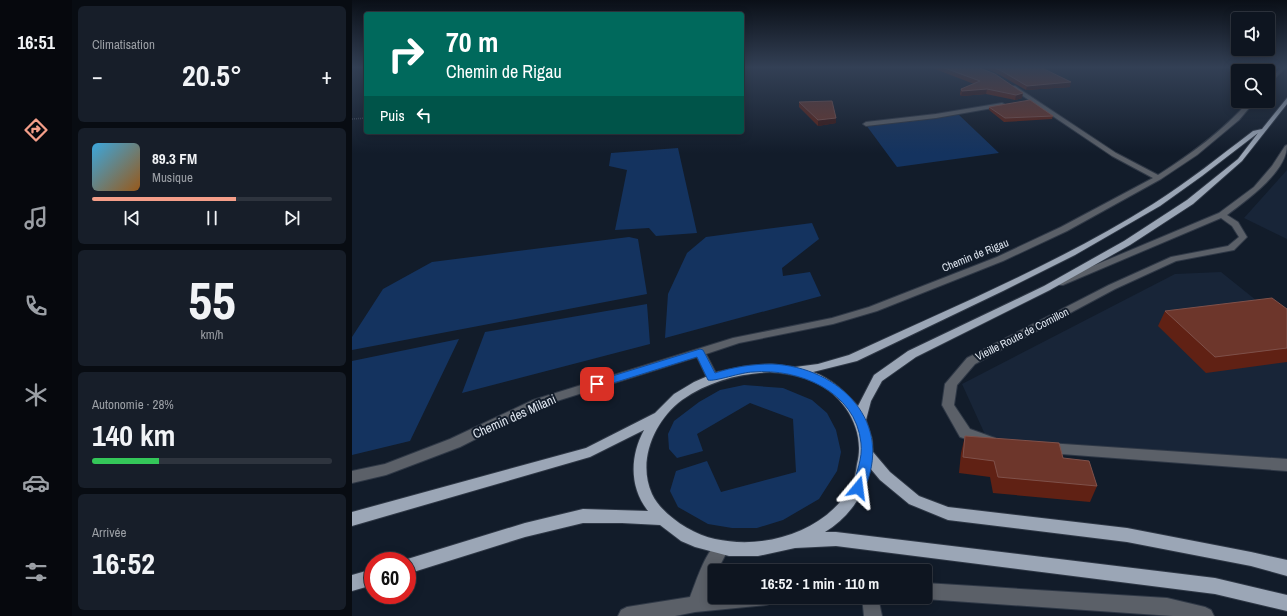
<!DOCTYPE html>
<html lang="fr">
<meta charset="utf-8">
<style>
body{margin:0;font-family:"Archivo Narrow",sans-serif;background:#171e29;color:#f1f3f6;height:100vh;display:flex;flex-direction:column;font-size:15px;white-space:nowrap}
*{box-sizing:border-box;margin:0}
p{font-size:13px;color:#9b9fa5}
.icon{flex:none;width:22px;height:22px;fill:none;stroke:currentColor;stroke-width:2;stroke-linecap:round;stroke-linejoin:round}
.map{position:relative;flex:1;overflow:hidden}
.drawer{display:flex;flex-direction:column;gap:6px;padding:6px;background:#080c12;width:280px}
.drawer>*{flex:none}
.hud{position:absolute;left:12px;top:12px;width:380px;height:122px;border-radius:4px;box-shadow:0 2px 10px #0003,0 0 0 1px #2e343e;background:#00695c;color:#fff;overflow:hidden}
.controls{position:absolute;left:879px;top:12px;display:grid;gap:8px}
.controls a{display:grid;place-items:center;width:44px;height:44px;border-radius:4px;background:#0e1520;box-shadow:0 2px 10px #0003,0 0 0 1px #2e343e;font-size:20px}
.speed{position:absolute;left:12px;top:552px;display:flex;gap:8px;font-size:20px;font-weight:700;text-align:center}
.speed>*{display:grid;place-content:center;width:52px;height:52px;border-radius:50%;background:#0e1520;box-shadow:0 2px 10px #0003,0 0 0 1px #2e343e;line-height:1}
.speed .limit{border:6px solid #d22;background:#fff;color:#111}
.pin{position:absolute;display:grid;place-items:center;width:34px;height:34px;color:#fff;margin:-17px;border-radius:8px;box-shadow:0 2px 6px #0006}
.me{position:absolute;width:44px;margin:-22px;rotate:16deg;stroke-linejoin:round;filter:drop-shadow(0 0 3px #0008)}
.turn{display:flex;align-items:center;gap:14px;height:84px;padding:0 16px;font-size:18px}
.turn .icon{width:52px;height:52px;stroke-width:2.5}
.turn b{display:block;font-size:28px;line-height:34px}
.then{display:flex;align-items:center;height:38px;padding:0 16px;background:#0003;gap:8px;font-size:15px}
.big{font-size:30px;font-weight:800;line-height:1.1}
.drawer .widget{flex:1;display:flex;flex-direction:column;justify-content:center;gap:6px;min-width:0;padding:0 14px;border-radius:6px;background:#171e29}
.drawer .dial{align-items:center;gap:0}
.dial b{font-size:52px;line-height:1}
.song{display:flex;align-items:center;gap:12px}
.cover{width:48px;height:48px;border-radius:6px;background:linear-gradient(135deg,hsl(200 70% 55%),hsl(30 70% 35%))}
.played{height:4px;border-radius:2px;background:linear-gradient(90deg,#f49e89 60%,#2e343e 60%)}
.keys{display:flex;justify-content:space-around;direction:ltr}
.heat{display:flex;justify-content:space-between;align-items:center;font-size:22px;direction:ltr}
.charge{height:6px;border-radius:3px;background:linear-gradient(90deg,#34c759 28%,#2e343e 0)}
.trip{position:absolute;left:356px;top:564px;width:224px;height:40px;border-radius:4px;background:#0e1520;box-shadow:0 2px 10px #0003,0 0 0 1px #2e343e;font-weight:800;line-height:40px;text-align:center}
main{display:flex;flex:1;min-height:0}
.tabs{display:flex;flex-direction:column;width:72px;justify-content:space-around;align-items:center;background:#06080d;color:#9b9fa5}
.tabs .icon{width:28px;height:28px}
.tabs .on{color:#f49e89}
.tabs b{font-size:18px;color:#f1f3f6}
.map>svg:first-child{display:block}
</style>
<main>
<nav class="tabs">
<b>16:51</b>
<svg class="icon on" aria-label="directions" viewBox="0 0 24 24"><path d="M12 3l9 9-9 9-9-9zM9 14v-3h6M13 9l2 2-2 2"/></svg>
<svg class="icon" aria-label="music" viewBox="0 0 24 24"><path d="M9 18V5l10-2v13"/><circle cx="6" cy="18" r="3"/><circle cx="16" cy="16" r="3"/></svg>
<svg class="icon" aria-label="phone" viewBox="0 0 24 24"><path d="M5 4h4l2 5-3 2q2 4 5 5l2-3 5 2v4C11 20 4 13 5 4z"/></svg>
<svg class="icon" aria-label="climate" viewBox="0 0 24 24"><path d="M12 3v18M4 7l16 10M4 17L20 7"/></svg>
<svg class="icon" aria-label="car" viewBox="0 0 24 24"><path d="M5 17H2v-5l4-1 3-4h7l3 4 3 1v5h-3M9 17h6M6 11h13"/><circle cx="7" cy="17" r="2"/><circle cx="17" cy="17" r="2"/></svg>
<svg class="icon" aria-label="filters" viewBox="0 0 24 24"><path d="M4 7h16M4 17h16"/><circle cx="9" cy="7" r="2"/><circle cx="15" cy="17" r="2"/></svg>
</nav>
<section class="drawer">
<div class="widget"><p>Climatisation</p>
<div class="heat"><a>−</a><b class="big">20.5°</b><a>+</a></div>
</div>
<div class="widget">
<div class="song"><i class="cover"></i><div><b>89.3 FM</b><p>Musique</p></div></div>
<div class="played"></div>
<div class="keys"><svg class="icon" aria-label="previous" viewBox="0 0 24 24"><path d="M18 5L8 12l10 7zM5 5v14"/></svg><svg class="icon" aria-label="pause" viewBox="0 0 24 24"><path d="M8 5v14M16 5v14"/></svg><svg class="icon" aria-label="next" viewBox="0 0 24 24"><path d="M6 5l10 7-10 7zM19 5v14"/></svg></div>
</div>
<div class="widget dial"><b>55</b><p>km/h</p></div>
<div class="widget"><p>Autonomie · 28%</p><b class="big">140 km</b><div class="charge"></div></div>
<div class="widget"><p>Arrivée</p><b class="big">16:52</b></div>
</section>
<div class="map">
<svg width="935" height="616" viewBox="0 0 935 616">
<rect width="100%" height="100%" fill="#121c2a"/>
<path fill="#182538" d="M935,170V239L892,218Z
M869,272L935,325V460L636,441L610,384L823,274Z"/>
<path fill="#14335f" d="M606,114L647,153L545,167L514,125Z
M326,148L345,233L304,236L297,228L263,230L275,170L257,166L259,153Z
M460,223L467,239L430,268L431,276L458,272L469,296L313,338L316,294L335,253L354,237Z
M277,237L286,239L295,294L0,350V337L31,289L80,262Z
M295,304L298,344L110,393L133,332Z
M107,339L58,441L0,455V361Z
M392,385L431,388L460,400L475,413L484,430L489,452L485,471L467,499L431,520L405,528H380L356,524L326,507L318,491L324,471L355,461L369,492L444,472L441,419L398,403L345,434L351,451L325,458L317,449L316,434L322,421L347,402L368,390Z"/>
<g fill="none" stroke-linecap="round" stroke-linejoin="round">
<g stroke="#2f3846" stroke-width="2">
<path id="street" d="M930,67H934L916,85V81Z
M659,86H663L764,153L806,175C839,154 871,131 897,101H903L887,120L845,155L809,179L715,231L651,261L525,311L481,324L387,343L354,354L366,377L364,380H356L345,357L189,406L108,447L34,475L0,483V471L33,464L98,439L181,400L381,338L480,318L517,307L645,257L709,227L801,178L760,156L659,88Z
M650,103L652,104V106L584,118L514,126L511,124L514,122L584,114Z
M935,145C935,172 895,200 875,215L886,222L895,237L882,250L824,261L763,289L623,364L605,385L602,405L618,429L643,438L645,442L643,446L638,447L608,437L590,405L593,384L615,358L757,285L819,257L876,246L887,237L880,226L869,218L711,285H705L703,283L705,281L867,213L902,187L920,166L933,146Z
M696,443L935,459V471L696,453L691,452L689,448L691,444Z
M369,541L374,543L377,548L365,571H363L355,594H363V597H422L420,603L414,605L343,612L323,616H266L269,610L275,607L338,597C344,582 355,546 369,541Z
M573,583L815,598L853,607L859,610L862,616H821L573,599L568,597H573Z
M510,597H526L530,616H512Z"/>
</g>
<g stroke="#2f3846" stroke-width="2">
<path id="primary" d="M935,98V104L890,161L841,204L778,245L698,290L564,357L530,381L519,401L514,420L520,439L521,452L538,472L567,496L596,507L775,528L899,552L935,560V576L899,566L775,542L596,520L557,504L528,480L518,468C513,495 496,518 473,532H484L863,578L935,595V611L863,594L484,546L443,548L406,556H377L343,547L329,541L308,525L270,523H231L173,537L55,574V561H49L173,523L231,509L296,511C277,487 278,456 292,430L238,457L0,526V512L234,448L303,413L322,394L342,382L365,372L394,366L418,364L443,367L466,364L497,355C599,308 705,264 801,204C836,182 868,156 901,131L910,129ZM906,133L886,159L835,200L772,241L692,286L556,351L522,375L506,406C492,391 480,379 461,372L505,361L651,291L723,255L808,206L850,176ZM418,372C433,373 446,375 460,381C492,394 514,430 505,464C504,471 503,478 500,485C474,532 413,550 363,539C340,534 310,515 300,494C285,461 302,421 330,400C357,381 386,374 418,372Z
M21,569V585L0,591V575Z"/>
</g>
<path stroke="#727a87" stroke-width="1.5" stroke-dasharray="0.5 1.5" stroke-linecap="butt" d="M0,119L14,118"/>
<use href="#street" fill="#5b6068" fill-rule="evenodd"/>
<use href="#primary" fill="#9ba6b6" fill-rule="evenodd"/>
</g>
<path fill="#602114" d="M578,67H625L670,98L663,100L634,94L609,96L608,94L609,89L622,84Z
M625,67H688L718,87L674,90L648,75L631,67Z
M447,102L484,118V123L466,126L447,107Z
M637,107L701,116L700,119L652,122L637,110Z
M935,309V362L854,373L806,326L813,311Z
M613,436L711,458L745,486L738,502L641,493L638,477L607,473L609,453Z"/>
<path fill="#3b1613" d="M719,82L718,87L674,90L675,86Z
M635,89L634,94L609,96L610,91Z
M671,93L670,98L663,100L664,95Z
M484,118V123L466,126V120Z"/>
<path fill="#6d362b" stroke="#7f514a" d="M590,67H625L643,74L671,93L664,95L635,89L610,91L609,89L628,81Z
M640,67H688L719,82L675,86L648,70Z
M678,100L701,116L653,118L637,107Z
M480,101L484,118L466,120L447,102Z
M920,298L935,309V348L863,357L813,311Z
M613,436L707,443L711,458L737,461L745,486L646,477L642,461L611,457Z"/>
<linearGradient id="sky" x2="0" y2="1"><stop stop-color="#0a0f17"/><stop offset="0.44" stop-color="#334055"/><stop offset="1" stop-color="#334055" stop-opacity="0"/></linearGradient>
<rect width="935" height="153" fill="url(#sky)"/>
<path fill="#1a73e8" stroke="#114b97" d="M348,349L351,350L363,373C381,367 400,364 420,364C488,367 544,423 511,492L506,493L501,492L500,488C504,474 511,458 509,443C504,391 446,368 401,372C390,372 362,382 356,380L345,357L245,388L241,387L239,384L241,382Z"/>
<g text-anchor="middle" stroke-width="4" stroke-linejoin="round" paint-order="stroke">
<g font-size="11" fill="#dee5ef" stroke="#121c2a">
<text transform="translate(623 255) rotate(-22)" y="4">Chemin de Rigau</text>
<text transform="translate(670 334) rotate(-27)" y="4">Vieille Route de Cornillon</text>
</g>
<g font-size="13" fill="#dee5ef" stroke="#121c2a">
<text transform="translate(162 416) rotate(-24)" y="5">Chemin des Milani</text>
</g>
</g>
</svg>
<div class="controls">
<a><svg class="icon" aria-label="sound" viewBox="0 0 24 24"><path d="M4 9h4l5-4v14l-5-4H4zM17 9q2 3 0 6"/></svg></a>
<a><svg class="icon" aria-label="search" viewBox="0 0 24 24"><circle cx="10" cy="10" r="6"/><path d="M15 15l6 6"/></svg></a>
</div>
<div class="speed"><div class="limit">60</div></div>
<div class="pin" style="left:245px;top:384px;background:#d93025"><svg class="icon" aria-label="arrive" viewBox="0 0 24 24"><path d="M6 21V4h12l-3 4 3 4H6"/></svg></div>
<svg class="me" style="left:506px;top:488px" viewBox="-20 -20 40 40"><path d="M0-17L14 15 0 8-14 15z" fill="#1a73e8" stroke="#fff" stroke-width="4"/></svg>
<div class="trip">16:52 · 1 min · 110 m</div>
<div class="hud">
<div class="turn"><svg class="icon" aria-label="right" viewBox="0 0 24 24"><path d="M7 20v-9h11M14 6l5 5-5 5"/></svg><div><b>70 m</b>Chemin de Rigau</div></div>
<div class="then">Puis<svg class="icon" aria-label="left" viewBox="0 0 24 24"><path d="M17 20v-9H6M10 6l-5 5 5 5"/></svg></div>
</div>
</div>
</main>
